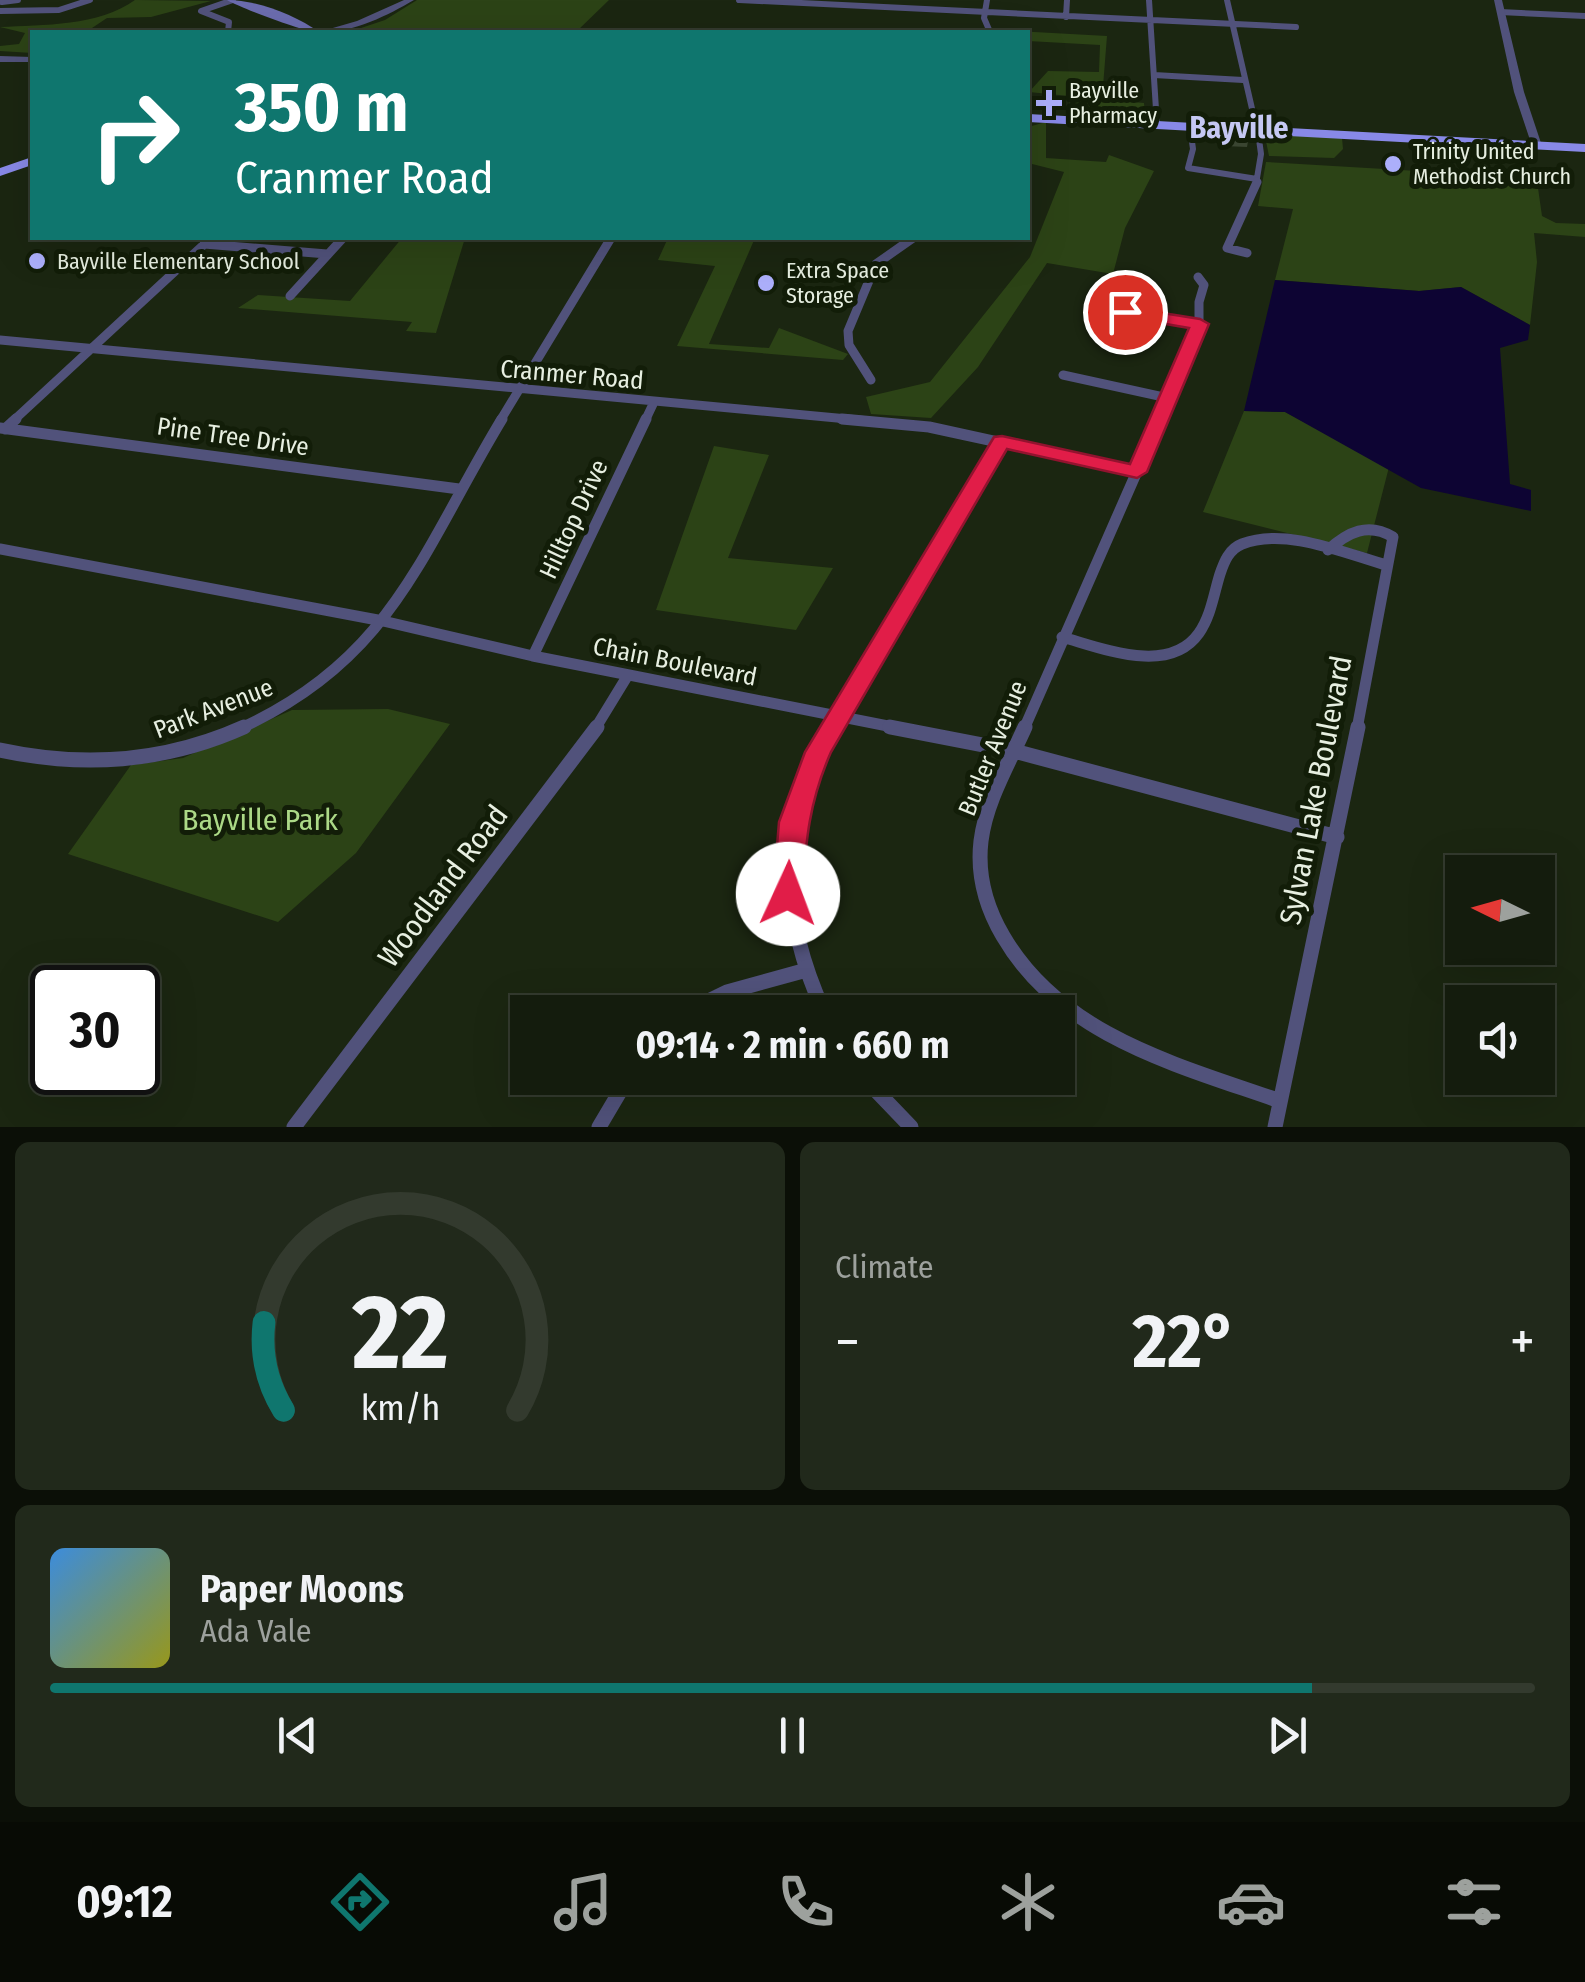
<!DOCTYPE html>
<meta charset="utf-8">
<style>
body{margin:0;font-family:"Fira Sans Condensed",sans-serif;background:#21291b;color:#f1f3f6;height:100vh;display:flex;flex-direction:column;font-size:38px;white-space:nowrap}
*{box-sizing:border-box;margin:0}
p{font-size:32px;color:#9da19d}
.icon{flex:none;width:55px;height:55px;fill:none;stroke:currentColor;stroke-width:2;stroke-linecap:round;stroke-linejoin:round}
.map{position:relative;height:1127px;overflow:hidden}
.sheet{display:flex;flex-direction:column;gap:15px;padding:15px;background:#0b0f07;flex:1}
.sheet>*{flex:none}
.guide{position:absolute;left:30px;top:30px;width:1000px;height:210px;border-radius:0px;box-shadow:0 10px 40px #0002,0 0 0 2px #333a2e;background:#0f766e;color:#fff;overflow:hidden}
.needle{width:65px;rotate:275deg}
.controls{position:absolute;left:1445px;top:855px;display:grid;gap:20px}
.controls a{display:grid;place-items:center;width:110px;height:110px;border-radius:0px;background:#141c0d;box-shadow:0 10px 40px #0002,0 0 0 2px #333a2e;font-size:50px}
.speed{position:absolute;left:30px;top:965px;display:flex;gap:20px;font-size:50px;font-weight:700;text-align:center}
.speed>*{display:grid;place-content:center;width:130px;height:130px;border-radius:50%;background:#141c0d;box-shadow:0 10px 40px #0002,0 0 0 2px #333a2e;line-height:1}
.speed .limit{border:5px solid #111;border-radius:15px;background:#fff;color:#111}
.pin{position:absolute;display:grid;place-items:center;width:85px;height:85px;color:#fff;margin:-42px;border:5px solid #fff;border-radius:50%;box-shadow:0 2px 10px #0007}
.me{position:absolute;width:110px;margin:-55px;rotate:2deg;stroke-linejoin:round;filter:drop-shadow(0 0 8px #0008)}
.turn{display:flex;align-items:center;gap:35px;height:210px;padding:0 40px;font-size:45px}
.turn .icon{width:130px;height:130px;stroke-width:2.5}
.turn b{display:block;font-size:70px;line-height:85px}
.big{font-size:75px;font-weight:700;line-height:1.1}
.sheet .tile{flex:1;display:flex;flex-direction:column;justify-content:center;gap:15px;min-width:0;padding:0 35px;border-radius:15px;background:#21291b}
.sheet .dial{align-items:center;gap:0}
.dial svg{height:260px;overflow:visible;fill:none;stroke:#333a2e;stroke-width:7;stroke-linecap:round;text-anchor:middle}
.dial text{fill:#f1f3f6;stroke:none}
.song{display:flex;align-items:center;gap:30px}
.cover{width:120px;height:120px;border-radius:15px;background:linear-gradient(135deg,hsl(210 70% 55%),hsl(60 70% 35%))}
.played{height:10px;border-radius:5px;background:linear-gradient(90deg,#0f766e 85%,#333a2e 85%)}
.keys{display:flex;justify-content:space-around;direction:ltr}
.heat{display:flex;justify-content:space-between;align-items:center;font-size:55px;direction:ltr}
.sheet .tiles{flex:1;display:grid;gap:15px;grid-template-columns:1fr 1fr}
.tile:last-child{grid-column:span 2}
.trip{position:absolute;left:510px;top:995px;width:565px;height:100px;border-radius:0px;background:#141c0d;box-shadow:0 10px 40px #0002,0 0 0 2px #333a2e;font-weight:700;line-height:100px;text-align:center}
.dock{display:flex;height:160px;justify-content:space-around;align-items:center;background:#080b05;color:#9da19d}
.dock .icon{width:70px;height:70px}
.dock .selected{color:#0f766e}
.dock b{font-size:45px;color:#f1f3f6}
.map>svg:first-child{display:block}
</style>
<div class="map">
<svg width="1585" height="1127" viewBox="0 0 1585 1127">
<rect width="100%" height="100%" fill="#1b2611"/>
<path fill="#2c4316" d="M135,0L211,1L151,17L107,18L86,32H32V53L0,51V46L19,44L25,33L0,27C43,25 99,26 135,0Z
M417,0H609L576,32H349L385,20Z
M998,30L1107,36L1102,99L1144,103L1145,115L1069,109V96L1029,92L1048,71L1099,72L1100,45L1028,41V32Z
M1046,122V158L1106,162L1109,155L1154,171L1125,228L1113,274L1047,263L978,367L931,418L871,414L866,397L930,382L1030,257L1064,172L1028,163V127Z
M1269,134L1342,138L1343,149L1334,158L1269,156L1265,136Z
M1266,162L1418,171L1431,178L1499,181L1538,188L1542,216L1556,223L1585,224V237L1534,233L1537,262L1530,325L1461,287L1420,291L1275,280L1293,209L1258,206Z
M402,238H465L436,333L406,331L412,322L238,308L258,295L350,301Z
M668,238H755L709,344L769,348L779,328L848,354L843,360L677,346L715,266L658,260Z
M1244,411L1285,412L1389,467L1367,553L1203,512Z
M714,446L769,455L728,558L833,568L796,630L656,610Z
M388,709L450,724L356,853L278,922L68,854L131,765L183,758L292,710Z"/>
<path fill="#0d0433" d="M1275,280L1419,291L1461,287L1530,325L1528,340L1500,348L1510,484L1531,490V511L1421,488L1285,412L1244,411Z"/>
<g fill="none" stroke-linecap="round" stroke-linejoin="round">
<path stroke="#51527b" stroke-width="6" d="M739,0L1296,27
M987,0L984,18L990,32
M1149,0L1157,125
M1227,0L1259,139L1261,154L1256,184
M2,2L18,0
M0,11L59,10L90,0
M1500,12L1585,16
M1066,17L1067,0
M98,32H112
M228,32L229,22L201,11L233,0
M1154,75L1243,80
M1190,127L1193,149L1188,168L1257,179"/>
<path stroke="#51527b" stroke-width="9" d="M204,244L327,254
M1247,253L1227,248L1257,182
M290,296L343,238
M1100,307L1200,324
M0,340L869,421
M1063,375L1168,398
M871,380L849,345L848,331L876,264L913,238
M13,421L211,238
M500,421L611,238
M645,421L654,402
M1159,421L1199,330V302L1204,285L1198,277"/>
<path stroke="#51527b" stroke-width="11" d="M842,419L929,427L1137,472
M0,428L459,489
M5,429L16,419
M0,549L383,621L533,656L903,729
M1328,550C1348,532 1368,522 1393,537L1357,729
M1062,637C1102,648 1169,676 1199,633C1211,616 1214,593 1220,574C1224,562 1229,549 1242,544C1285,527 1344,553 1386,565
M533,656L646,419
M239,729C392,660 421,553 502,419
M595,729L628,675
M831,729L1002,442
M1024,729L1160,419"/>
<path stroke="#51527b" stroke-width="15" d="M890,727L1014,751L1337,837
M1025,727C1009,763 986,801 981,841C977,875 986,907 1003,936C1061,1036 1178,1065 1280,1101
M0,750C83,768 166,762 244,727
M686,1012L727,992L803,971
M824,1012C779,914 776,822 833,727
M864,1078L911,1127
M294,1127L597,727
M599,1127L628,1078
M1275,1127L1358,727"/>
<path fill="#51527b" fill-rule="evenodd" d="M404,0H414C387,16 350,34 319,32L357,21Z
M1494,0H1502L1524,92L1542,146L1540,148L1532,146L1514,92Z
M0,56L32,57V62H0Z"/>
<path fill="#6b6cae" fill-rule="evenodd" d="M227,0C257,0 295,15 319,32C306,33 241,8 227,0Z"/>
<path fill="#8889e7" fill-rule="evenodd" d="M1028,114L1585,144V152L1028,122Z
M32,157V165L0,176V168Z"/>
</g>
<path fill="#3a4531" d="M1225,119L1250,130L1247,147L1224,146L1222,136Z"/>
<path fill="#435039" stroke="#2f3828" stroke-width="2.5" d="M1225,119L1248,120L1250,130L1227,129Z"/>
<path fill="#e11d48" stroke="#92132f" stroke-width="2.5" d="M1125,307L1200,319L1209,324L1147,472L1137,478L1007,449L831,752C809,802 806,840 802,894L798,902L788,906L777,902L773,894L779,822L805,752L994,437L1002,436L1130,464L1189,328L1119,316L1116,312Z"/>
<g fill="#acaffb" stroke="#121d08" stroke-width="4">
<path d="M1044 88h10v10h10v10h-10v10h-10v-10h-10v-10h10z"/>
<circle cx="1393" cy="164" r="10"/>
<circle cx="37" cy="261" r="10"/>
<circle cx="766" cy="283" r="10"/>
</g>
<g text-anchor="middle" stroke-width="10" stroke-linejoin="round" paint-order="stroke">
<g font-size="22" fill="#e7efe1" stroke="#121d08" text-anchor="start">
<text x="1069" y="98">Bayville<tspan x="1069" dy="25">Pharmacy</tspan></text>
<text x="1413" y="159">Trinity United<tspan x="1413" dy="25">Methodist Church</tspan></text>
<text x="57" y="269">Bayville Elementary School</text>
<text x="786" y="278">Extra Space<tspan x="786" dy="25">Storage</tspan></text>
</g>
<g font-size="25" fill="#e7efe1" stroke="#121d08">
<text transform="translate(572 374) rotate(5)" y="9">Cranmer Road</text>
<text transform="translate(233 436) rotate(8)" y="9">Pine Tree Drive</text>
<text transform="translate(573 519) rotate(-65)" y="9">Hilltop Drive</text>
<text transform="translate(675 661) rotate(11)" y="9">Chain Boulevard</text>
<text transform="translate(213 708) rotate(-21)" y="9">Park Avenue</text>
<text transform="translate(992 748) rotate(-68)" y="9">Butler Avenue</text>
</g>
<g font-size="30" font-weight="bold" fill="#c5c8f3" stroke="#121d08">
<text x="1239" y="138">Bayville</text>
</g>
<g font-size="30" fill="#e7efe1" stroke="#121d08">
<text transform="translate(1316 790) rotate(-79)" y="10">Sylvan Lake Boulevard</text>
<text transform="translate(443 886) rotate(-53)" y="10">Woodland Road</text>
</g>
<g font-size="30" fill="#acd987" stroke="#121d08">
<text x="260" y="830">Bayville Park</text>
</g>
</g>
</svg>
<div class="controls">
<a><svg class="needle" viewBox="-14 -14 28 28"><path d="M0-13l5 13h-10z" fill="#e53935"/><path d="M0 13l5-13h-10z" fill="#9da19d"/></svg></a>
<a><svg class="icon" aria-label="sound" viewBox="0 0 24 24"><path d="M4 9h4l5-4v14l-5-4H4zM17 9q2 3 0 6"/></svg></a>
</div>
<div class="speed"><div class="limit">30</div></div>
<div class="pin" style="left:1125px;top:312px;background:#d93025"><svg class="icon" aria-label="arrive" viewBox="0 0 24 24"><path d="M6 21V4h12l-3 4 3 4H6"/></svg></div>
<svg class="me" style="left:788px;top:894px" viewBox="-20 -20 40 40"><circle r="19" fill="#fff"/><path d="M0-13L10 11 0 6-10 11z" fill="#e11d48"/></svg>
<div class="trip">09:14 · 2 min · 660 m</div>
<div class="guide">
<div class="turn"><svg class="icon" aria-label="right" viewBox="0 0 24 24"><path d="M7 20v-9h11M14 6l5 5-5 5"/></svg><div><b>350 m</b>Cranmer Road</div></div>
</div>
</div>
<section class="sheet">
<div class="tiles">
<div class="tile dial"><svg viewBox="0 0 100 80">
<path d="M14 69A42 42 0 1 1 86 69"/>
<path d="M14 69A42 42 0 0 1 8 42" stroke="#0f766e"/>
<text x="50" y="56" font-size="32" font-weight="700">22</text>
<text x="50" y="72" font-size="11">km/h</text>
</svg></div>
<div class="tile"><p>Climate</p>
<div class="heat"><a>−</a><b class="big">22°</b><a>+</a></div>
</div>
<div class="tile">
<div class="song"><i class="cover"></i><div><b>Paper Moons</b><p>Ada Vale</p></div></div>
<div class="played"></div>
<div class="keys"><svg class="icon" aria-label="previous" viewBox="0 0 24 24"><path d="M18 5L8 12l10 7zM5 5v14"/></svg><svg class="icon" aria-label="pause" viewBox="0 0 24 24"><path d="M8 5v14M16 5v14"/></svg><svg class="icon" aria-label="next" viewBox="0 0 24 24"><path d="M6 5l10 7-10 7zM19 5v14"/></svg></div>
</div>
</div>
</section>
<nav class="dock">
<b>09:12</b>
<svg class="icon selected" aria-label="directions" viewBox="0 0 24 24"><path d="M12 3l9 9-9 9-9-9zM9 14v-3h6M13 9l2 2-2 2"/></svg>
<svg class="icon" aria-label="music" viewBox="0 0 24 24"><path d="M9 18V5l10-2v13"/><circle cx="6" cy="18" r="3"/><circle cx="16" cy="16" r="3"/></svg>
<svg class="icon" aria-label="phone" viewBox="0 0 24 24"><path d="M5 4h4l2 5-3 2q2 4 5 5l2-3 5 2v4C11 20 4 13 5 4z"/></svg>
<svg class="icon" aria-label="climate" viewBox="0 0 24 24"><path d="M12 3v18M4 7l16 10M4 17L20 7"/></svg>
<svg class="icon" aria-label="car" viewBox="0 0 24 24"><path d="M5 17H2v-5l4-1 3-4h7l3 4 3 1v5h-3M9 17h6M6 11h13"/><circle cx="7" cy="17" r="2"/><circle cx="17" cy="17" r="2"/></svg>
<svg class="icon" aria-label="filters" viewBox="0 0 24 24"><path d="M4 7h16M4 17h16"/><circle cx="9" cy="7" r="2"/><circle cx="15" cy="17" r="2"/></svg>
</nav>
